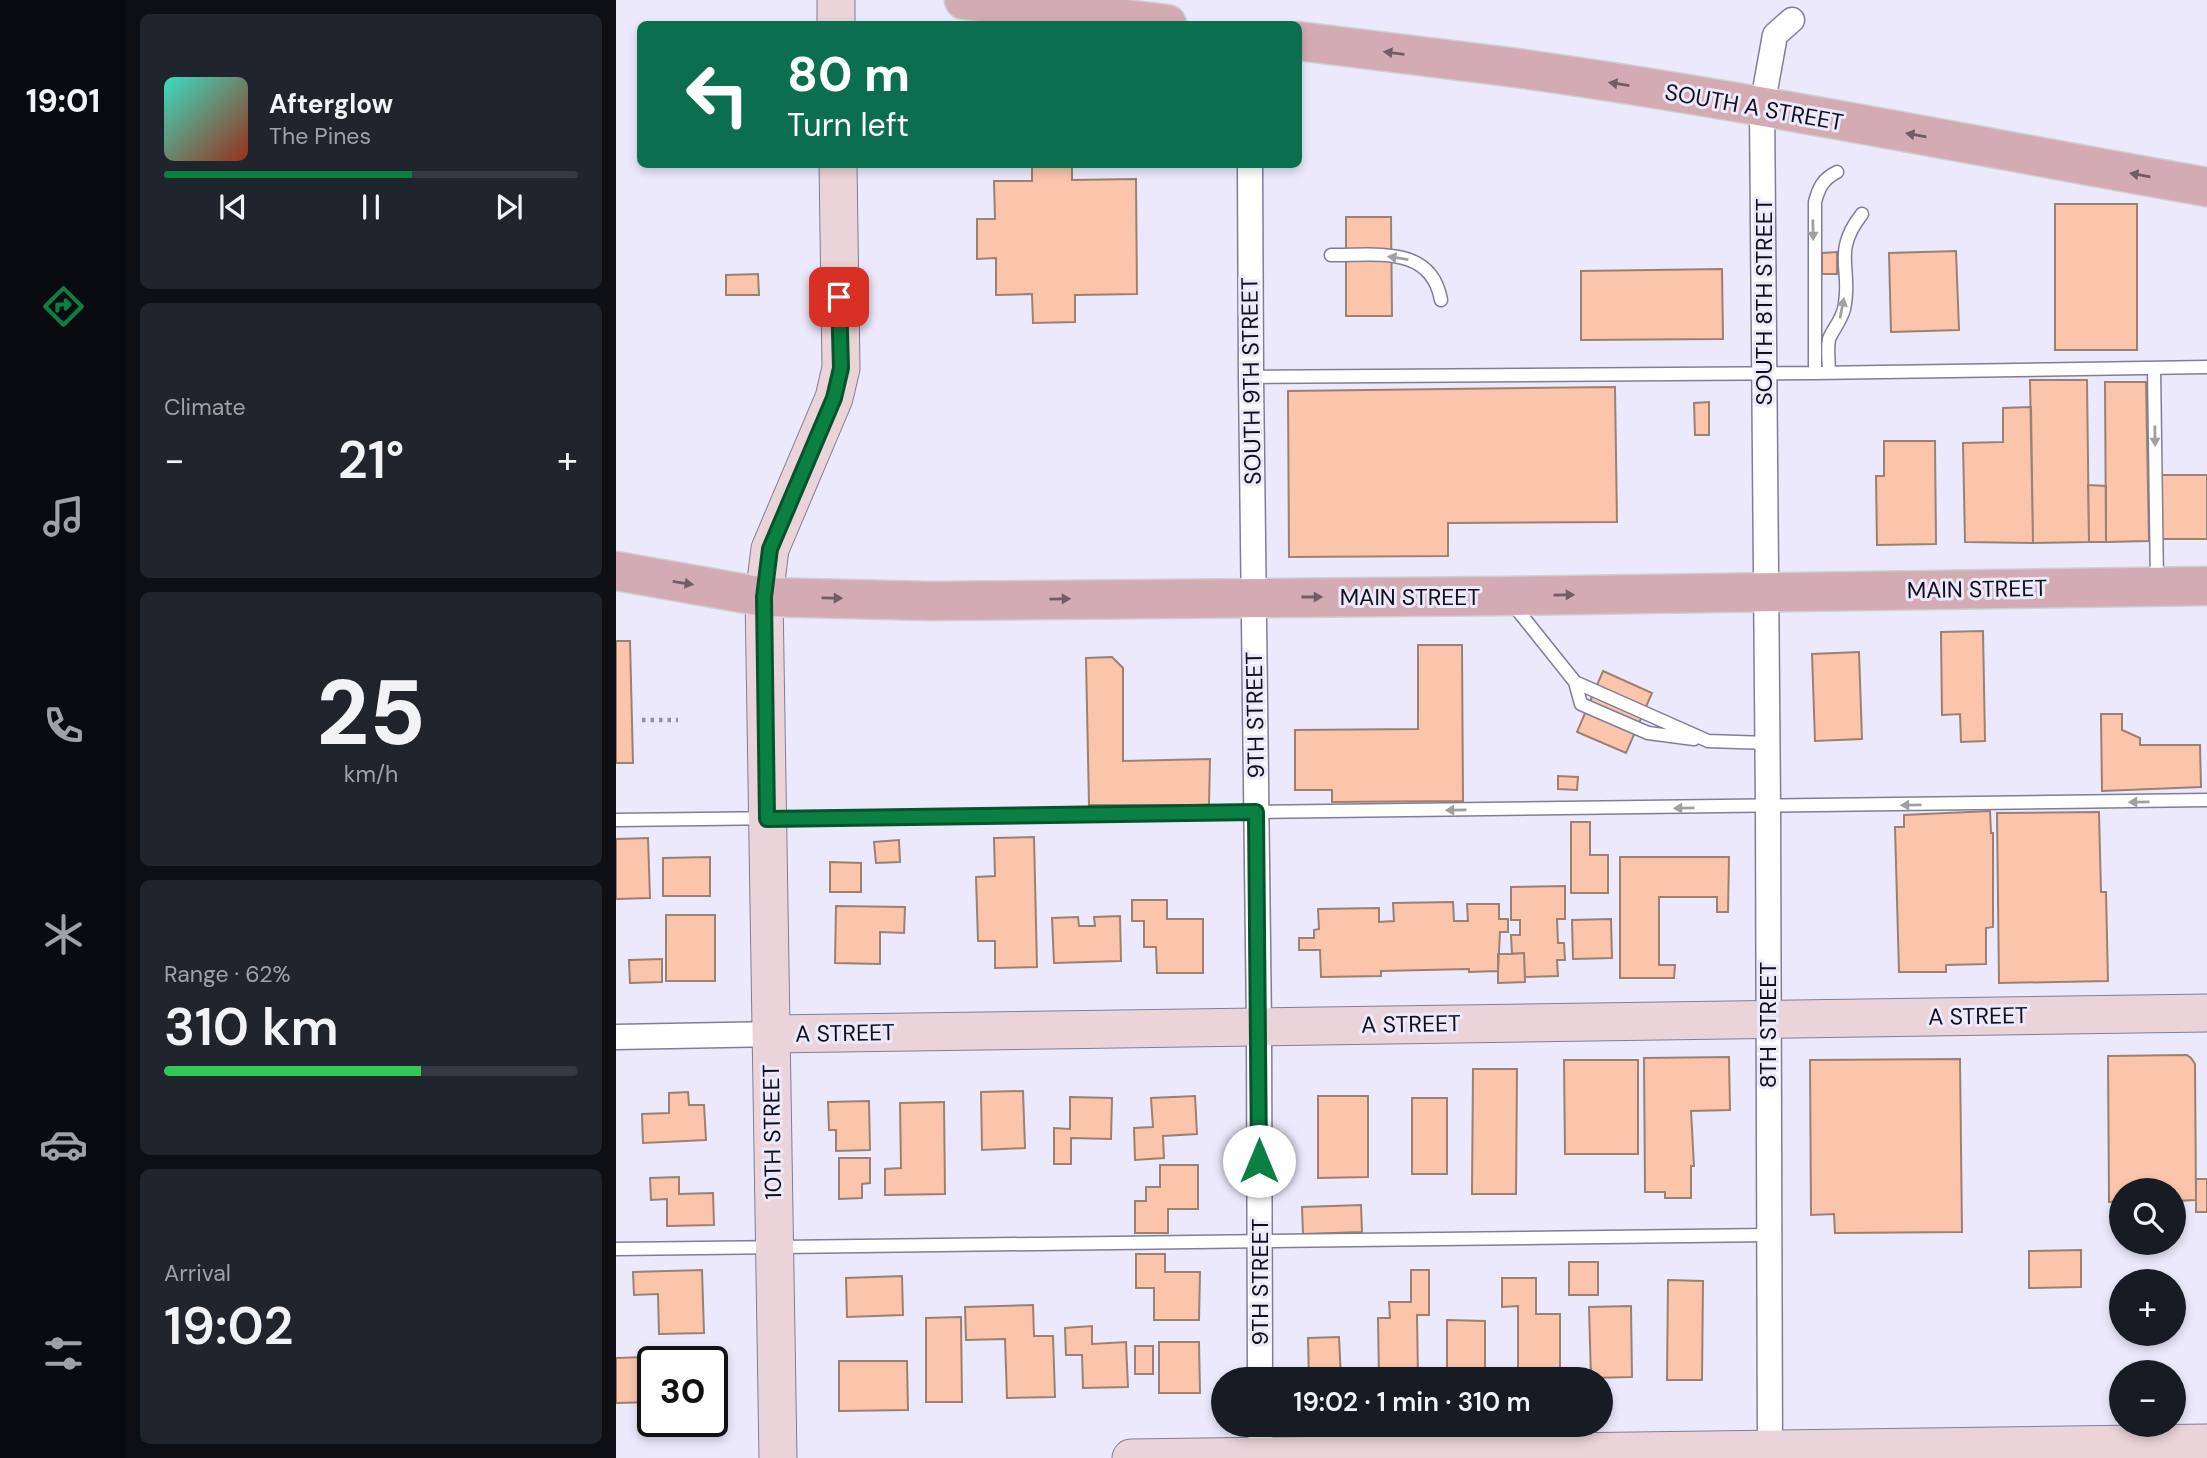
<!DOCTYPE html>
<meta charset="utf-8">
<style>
body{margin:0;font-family:"DM Sans",sans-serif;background:#20242c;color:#f1f3f6;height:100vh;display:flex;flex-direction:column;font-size:26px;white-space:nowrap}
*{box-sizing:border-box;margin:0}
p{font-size:23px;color:#9ea1a6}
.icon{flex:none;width:38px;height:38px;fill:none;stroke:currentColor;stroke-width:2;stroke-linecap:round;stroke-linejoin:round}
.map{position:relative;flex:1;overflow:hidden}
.side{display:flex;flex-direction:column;gap:14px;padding:14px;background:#0d0f14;width:490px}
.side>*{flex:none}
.guide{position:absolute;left:21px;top:21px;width:665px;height:147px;border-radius:10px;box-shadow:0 4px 10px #0003;background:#0b6e4f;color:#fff;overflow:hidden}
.tools{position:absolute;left:1493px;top:1178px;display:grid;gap:14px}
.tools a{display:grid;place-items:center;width:77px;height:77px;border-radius:50%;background:#171b24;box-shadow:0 4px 10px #0003;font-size:35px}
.speed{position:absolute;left:21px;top:1346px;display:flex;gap:14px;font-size:35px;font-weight:700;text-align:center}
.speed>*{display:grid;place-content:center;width:91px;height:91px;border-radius:50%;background:#171b24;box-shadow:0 4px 10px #0003;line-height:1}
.speed .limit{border:4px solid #111;border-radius:10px;background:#fff;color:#111}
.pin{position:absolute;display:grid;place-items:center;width:60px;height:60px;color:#fff;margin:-30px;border-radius:14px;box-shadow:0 4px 10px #0006}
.me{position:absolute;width:77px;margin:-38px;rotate:0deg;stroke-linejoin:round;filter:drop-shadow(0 0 5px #0008)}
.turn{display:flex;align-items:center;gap:24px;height:147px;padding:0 35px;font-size:32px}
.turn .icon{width:91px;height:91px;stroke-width:2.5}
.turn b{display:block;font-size:49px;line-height:60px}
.big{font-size:52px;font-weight:600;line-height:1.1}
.side .widget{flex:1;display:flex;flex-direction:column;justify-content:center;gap:10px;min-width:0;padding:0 24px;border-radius:10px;background:#20242c}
.side .dial{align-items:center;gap:0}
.dial b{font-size:91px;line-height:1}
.song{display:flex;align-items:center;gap:21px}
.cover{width:84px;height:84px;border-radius:10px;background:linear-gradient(135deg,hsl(170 70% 55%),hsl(10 70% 35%))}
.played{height:7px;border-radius:4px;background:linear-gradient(90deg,#0b8043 60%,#363941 60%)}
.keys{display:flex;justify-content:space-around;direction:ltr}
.heat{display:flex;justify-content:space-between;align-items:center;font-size:38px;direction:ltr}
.charge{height:10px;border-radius:5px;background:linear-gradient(90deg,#34c759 62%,#363941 0)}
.trip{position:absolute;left:595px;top:1367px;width:402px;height:70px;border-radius:35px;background:#171b24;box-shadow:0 4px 10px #0003;font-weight:600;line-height:70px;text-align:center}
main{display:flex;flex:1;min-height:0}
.menu{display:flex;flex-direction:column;width:126px;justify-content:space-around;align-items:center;background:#090b0e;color:#9ea1a6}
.menu .icon{width:49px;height:49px}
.menu .active{color:#0b8043}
.menu b{font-size:32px;color:#f1f3f6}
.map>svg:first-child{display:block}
</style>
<main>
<nav class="menu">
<b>19:01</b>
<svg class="icon active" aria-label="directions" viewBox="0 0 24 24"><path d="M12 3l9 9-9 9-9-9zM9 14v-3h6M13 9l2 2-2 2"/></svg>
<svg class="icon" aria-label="music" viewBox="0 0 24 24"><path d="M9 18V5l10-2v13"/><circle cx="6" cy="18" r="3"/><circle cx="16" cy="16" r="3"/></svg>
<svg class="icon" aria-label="phone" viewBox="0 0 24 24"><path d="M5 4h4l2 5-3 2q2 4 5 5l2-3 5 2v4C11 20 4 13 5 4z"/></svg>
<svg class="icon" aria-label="climate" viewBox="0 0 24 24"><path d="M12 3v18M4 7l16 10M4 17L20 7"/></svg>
<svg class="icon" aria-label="car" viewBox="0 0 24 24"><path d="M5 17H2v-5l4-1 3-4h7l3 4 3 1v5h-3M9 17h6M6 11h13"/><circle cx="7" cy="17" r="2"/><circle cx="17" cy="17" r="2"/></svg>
<svg class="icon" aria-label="filters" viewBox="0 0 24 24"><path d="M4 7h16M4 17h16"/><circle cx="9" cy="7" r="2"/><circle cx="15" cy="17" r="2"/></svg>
</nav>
<section class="side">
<div class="widget">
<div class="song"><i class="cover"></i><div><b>Afterglow</b><p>The Pines</p></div></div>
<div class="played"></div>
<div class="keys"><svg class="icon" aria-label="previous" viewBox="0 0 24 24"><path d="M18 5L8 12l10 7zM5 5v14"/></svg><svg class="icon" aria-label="pause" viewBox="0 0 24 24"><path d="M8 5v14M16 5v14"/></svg><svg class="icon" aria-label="next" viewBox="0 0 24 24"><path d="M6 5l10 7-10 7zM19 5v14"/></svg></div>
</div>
<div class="widget"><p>Climate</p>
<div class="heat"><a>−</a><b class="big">21°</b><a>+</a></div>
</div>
<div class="widget dial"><b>25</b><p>km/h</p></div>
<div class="widget"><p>Range · 62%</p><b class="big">310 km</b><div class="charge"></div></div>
<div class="widget"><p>Arrival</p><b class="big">19:02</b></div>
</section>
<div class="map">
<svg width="1591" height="1458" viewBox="0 0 1591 1458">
<rect width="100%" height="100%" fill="#ebe9fb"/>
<path fill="#fbc5ac" stroke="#9c8072" stroke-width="2" d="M416,164H456V180L520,179L521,294L459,295V322L417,323L416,294L380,295V258L361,259V219H379L378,181H416Z
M1439,204H1521V350H1439Z
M730,217H775L776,316H730Z
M1340,251L1343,330L1275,332L1273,253Z
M1221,252V274H1206V253Z
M1106,269L1107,339L965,340V271Z
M142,274L143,295H110V275Z
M1414,380H1471L1473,542L1417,543Z
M1489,382H1530L1533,541L1490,542Z
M999,387L1001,522L832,523V556L673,557L672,391Z
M1093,402V435H1079L1078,403Z
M1415,407L1417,543L1349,542L1347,443L1387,442V408Z
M1268,441H1319L1320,544L1261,545L1260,476H1268Z
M1544,475H1591V539H1544Z
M1472,485L1490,486V542H1473Z
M1367,631L1369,741L1345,742L1344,714L1326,715L1325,632Z
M0,641H14L17,763H0Z
M802,645H846L847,801L716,802V790H679V730L802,729Z
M1243,652L1246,739L1199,741L1196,654Z
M496,657L507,668V761L594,759L593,805H473L470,658Z
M987,671L1036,693L1010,753L961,732Z
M1485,714H1506V730L1524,738V745H1584L1585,787L1486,791Z
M942,776L962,777L961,790L942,789Z
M1374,811L1375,833H1377V927L1370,928V964L1330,965V972H1283L1279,827H1288V815Z
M1483,812L1485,892H1490L1492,981L1383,983L1381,813Z
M955,822H974V855H992V893H955Z
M418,837L421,967L379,968V941H362L360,877L379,876L378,838Z
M32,838L34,898L0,899V839Z
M283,840L284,862L260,863L258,842Z
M94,857V896H47V858Z
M1004,857H1113L1112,912H1101V897H1043V965H1059L1058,978H1004Z
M214,862L245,863V892H214Z
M949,886V919H941L942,943H948L949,960H941L942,976L909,977L908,953L896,954L895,935H904V920H895V887Z
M516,900H551V919H587V973H541L540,947H528V921H516Z
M837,902L838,921H852L851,904H883V919H892V932H884L882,971L853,972V969L765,971V976L705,977L704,950H683V938H698V930L703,929L702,909L763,908V922L778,921L777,903Z
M220,906L289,907L288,933L264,932V964L219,963Z
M50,915H99V981H50Z
M504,916L505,961L438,963L436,918L462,917L463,926H479L478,917Z
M995,919L996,958L957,959L956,920Z
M908,953L909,982L882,983V954Z
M46,959V982L14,983L13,960Z
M1571,1055L1575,1058L1579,1064L1580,1200L1558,1201V1190H1505V1201L1493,1202L1492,1056Z
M1113,1057L1114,1110L1075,1111L1078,1166H1075V1198H1049V1192H1029L1028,1058Z
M1344,1059L1346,1232L1219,1233L1218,1214L1195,1215L1194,1060Z
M948,1060H1022V1154H949Z
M857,1069H901L900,1194H856Z
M407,1091L409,1148L366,1150L365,1092Z
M72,1092L73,1105H88L90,1140L27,1143L26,1114L53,1113V1093Z
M579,1096L581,1134L547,1136L548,1158L519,1160L518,1128L537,1127L535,1098Z
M702,1096H752V1177L702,1178Z
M454,1097L496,1098L495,1139L455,1138V1164H438V1128L454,1129Z
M796,1098H831V1174H796Z
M253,1101L254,1150L220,1151V1130H213L212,1102Z
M328,1102L329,1194L269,1195V1169L285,1168L284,1103Z
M223,1158H254V1183L246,1184V1198L223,1199Z
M544,1165H582V1209H552V1233H519V1201H530V1187H544Z
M63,1177V1194L97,1193L98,1225L51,1226V1199L35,1200L34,1178Z
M1580,1179H1591V1212H1580Z
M745,1205L746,1232L687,1234L686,1207Z
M1465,1250V1287L1413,1288V1251Z
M520,1254H549V1272H584L583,1320H538V1288H520Z
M953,1262H982V1295H953Z
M86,1270L88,1333L43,1334L42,1294L18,1295L17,1272Z
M795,1270H813V1315H801L802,1379H763L762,1318H774L773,1302H795Z
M286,1276L287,1315L231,1317L230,1278Z
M886,1278H920V1314H944V1379H902V1306L886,1307Z
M1052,1280L1087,1281L1086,1380H1051Z
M417,1305L418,1336H437L439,1397L391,1398L389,1339L350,1340L349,1307Z
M1015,1306L1016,1377L975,1378L973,1307Z
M345,1317L346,1402H310V1318Z
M831,1320L869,1321V1377H831Z
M476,1326V1344L510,1342L512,1387L467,1388L466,1355H450L449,1328Z
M723,1337L725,1379H693L692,1338Z
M543,1342H583L584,1393H543Z
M519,1346H537V1374H519Z
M89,1355V1362H37V1402L0,1403V1358Z
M223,1361H291L292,1410L223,1411Z"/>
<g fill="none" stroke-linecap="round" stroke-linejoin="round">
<g stroke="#817d98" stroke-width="15">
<path id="lane" d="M715,255C758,256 815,244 825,300
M1538,368L1541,584
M1199,373V202C1203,187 1207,179 1221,172
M1213,373C1213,362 1211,350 1213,339C1217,329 1225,321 1228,309C1237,269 1215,253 1246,214
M635,377L1199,373L1591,367
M895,602L959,682L1092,741L1151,743
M959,682L965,704L1032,733L1078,739
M0,820L1591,800
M0,1249L1152,1235"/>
</g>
<g stroke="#817d98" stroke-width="27">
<path id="street" d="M634,164L635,377L643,1026L644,1379
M0,1037L155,1034
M644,1424L645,1458
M1154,1458L1152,807L1146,107L1159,35L1176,20"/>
</g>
<g stroke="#817d98" stroke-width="39">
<path id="secondary" d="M220,0V24
M155,1034L1591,1013
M162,1458L148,597L154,549L218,398L225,368L222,164
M515,1458L1591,1443"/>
</g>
<g stroke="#cfcfd1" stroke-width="41">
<path id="primary" d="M348,0L551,24
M682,41C758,50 833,59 908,69C1137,101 1364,147 1591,187
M0,571L148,597L314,601L891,596L1591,586"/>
</g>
<path stroke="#9392a0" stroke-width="4.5" stroke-dasharray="3.5 5" stroke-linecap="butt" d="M26,720H62"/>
<use href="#lane" stroke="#fff" stroke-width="12"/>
<use href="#street" stroke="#fff" stroke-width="24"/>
<use href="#secondary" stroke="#ead4d9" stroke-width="37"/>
<use href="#primary" stroke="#d4aab3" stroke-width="38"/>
</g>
<defs><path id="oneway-solid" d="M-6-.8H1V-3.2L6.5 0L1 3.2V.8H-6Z" transform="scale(1.75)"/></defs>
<g fill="#725d66">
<use href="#oneway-solid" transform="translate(778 53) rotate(-173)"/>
<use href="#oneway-solid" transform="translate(1003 84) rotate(-171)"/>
<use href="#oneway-solid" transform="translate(1300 135) rotate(-170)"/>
<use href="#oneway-solid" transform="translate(1524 175) rotate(-170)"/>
<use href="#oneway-solid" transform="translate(67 583) rotate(9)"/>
<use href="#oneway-solid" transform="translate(948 595) rotate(-1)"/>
<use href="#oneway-solid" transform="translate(696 597)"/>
<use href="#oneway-solid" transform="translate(216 598) rotate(1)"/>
<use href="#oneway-solid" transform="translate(444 599) rotate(-1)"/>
</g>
<g fill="#a09fa3">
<use href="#oneway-solid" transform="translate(1197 230) rotate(89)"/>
<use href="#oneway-solid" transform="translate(782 258) rotate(-171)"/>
<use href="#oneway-solid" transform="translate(1226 308) rotate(-79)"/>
<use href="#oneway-solid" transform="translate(1539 436) rotate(89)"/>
<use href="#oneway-solid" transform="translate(1523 802) rotate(179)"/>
<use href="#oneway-solid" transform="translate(1295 805) rotate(179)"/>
<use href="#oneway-solid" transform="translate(1068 808) rotate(179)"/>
<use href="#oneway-solid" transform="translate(840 810) rotate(179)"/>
</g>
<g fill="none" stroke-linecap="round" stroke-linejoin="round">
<g stroke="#07532c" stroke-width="18">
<path id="route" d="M223,297L225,368L218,398L154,549L148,597L151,819L640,812L643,1161"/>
</g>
<use href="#route" stroke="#0b8043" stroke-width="12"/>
</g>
<g text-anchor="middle" stroke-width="6" stroke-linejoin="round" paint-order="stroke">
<g font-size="23" fill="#11101a" stroke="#ebe9fb">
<text transform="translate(1138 107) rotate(10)" y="8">SOUTH A STREET</text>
<text transform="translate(1148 302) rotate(-90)" y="8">SOUTH 8TH STREET</text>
<text transform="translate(635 381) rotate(-91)" y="8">SOUTH 9TH STREET</text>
<text transform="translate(1361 589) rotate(-1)" y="8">MAIN STREET</text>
<text x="794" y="605">MAIN STREET</text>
<text transform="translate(639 715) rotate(-91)" y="8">9TH STREET</text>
<text transform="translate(1362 1016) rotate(-1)" y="8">A STREET</text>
<text transform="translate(795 1024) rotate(-1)" y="8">A STREET</text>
<text transform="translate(1152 1025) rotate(-90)" y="8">8TH STREET</text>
<text transform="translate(229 1033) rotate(-1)" y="8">A STREET</text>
<text transform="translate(156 1132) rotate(-91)" y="8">10TH STREET</text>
<text transform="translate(644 1282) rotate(-90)" y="8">9TH STREET</text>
</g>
</g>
</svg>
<div class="tools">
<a><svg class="icon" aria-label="search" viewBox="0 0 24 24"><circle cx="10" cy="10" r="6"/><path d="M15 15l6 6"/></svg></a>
<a>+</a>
<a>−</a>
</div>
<div class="speed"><div class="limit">30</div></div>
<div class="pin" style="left:223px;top:297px;background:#d93025"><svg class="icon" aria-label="arrive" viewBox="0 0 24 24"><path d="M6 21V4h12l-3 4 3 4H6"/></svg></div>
<svg class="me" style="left:643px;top:1161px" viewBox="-20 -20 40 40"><circle r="19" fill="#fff"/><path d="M0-13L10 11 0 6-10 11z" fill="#0b8043"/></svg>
<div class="trip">19:02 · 1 min · 310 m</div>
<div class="guide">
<div class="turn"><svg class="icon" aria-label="left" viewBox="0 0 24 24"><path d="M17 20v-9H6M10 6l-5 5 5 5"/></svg><div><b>80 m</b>Turn left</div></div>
</div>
</div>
</main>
